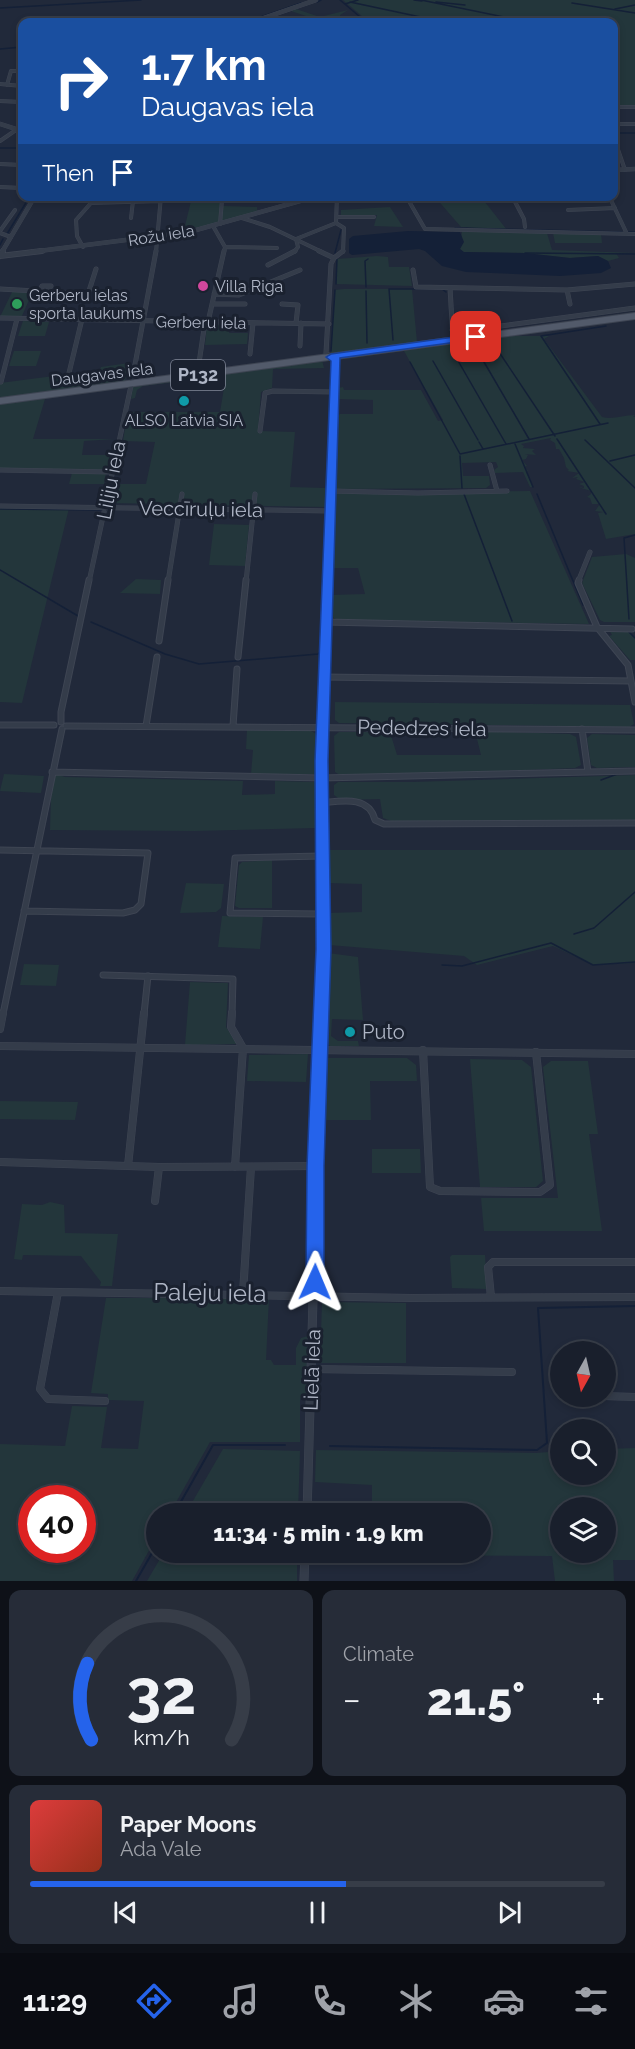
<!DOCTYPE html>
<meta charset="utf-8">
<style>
body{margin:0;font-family:Raleway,sans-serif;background:#262c38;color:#f1f3f6;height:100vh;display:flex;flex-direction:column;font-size:22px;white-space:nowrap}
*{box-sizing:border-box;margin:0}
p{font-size:20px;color:#9fa2a9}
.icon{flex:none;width:33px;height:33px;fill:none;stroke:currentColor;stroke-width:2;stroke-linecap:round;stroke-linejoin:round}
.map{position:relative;height:1581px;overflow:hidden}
.panel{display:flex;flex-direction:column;gap:9px;padding:9px;background:#0e1118;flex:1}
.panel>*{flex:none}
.top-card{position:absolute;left:18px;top:18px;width:600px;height:183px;border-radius:12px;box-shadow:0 3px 9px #0003,0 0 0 2px #373d48;background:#1a4fa0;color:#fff;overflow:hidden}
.needle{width:39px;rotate:188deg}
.fabs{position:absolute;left:550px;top:1341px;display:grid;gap:12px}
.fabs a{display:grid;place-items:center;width:66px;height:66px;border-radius:50%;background:#191f2c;box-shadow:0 3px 9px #0003,0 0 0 2px #373d48;font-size:30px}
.speed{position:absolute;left:18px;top:1485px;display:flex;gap:12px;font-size:30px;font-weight:700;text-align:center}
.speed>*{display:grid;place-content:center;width:78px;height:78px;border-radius:50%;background:#191f2c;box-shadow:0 3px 9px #0003,0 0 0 2px #373d48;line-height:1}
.speed .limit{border:9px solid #d22;background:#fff;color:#111}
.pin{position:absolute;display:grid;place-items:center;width:51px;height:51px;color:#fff;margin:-26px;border-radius:12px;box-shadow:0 3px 9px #0006}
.me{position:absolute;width:66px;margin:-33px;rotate:1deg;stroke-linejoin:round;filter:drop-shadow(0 0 4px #0008)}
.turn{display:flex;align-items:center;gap:21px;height:126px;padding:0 24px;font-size:27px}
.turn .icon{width:78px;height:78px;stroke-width:2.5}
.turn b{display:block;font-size:42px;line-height:51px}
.then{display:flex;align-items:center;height:57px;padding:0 24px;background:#0003;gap:12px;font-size:22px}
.big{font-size:45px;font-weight:800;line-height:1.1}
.panel .widget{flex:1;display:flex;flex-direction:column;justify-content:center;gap:9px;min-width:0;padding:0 21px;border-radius:12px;background:#262c38}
.panel .dial{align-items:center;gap:0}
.dial svg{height:156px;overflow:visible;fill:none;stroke:#373d48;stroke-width:7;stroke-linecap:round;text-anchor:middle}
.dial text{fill:#f1f3f6;stroke:none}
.song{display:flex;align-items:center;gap:18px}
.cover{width:72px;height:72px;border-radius:9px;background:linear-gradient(135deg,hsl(0 70% 55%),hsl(10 70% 35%))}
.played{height:6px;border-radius:3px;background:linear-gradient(90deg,#2563eb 55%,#373d48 55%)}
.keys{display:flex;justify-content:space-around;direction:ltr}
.heat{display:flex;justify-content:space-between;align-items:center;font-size:33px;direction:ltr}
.panel .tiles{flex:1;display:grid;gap:9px;grid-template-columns:1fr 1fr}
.widget:last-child{grid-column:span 2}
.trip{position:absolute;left:146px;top:1503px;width:345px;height:60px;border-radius:30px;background:#191f2c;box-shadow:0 3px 9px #0003,0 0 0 2px #373d48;font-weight:800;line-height:60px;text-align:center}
.tabs{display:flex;height:96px;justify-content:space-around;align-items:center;background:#0a0c12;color:#9fa2a9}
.tabs .icon{width:42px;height:42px}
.tabs .on{color:#2563eb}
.tabs b{font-size:27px;color:#f1f3f6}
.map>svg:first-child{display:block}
</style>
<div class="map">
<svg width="635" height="1581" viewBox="0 0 635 1581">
<rect width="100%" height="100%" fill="#21293a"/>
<path fill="#23363b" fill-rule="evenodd" d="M343,0H635V105H614V22H369Z
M296,9L320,17L348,10L340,15V22H289L306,16L291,11Z
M192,197H258V199H223L222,206L257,207V211L220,223L184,230Z
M435,197H481L507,230L461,227Z
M390,207L403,227L374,226L377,215H341V210Z
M462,231L547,233L552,250L635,253H616L619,258L608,261L598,256L570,258L525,253L463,252L460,249Z
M553,233L601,234L602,243H555Z
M377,256L388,257L389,267H409L412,286L336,284L337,259Z
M344,289H412L417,342L331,353L335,290Z
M13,290L33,291L21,318L0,317Z
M23,321L49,322L45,336H18Z
M207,325H229V333H248L247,344L205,345Z
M512,336H549L544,339L602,417C613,420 623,415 635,415L633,417H635V534L606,539L598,513L604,512L595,511L600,504H592L590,498L587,497L591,494V491L578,487L584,488V486L579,484L585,482L576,479L578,477L572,478L579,473L567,471L569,470L566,467L564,458L559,449H556L555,443L550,440L551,438L521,444L524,446L523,448L535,449L532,451L536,455L525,454L528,455L526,459L522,460L527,466L524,467L528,471L526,472L533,487H530L523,472L495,473L494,470L498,467L496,462L462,463L463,476H489L490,485L486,488L336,489L337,416L340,414H373V400L337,399L338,388L343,387L344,390H421L438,421L443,420L404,351Z
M14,351H41L36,366H9Z
M322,360L324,368L273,369L272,388L261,392L258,431L295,432L290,487L325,488L327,507L109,503L113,484H146L155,442L123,441L127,416L131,412H220L226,376L143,386L137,390L135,398L131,399L133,387Z
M129,363L125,381L0,398V383L100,370L101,367Z
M45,399L33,439H115L84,441L82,455H110L107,470L0,469V404Z
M72,473H106L104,484H69Z
M530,491L589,624L338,620L332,617L331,595L365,594L358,568H332L335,493Z
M0,507L69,508L22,703L0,702Z
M214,524L249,525L245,566L209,565Z
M626,554L635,558V622H604L600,620L582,583L592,557Z
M136,579L161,580L160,594L120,593Z
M609,630H627L635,638V660H630L609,636L612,635Z
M335,702L630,705L634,724L629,727L339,723L335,720Z
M247,730L311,731L318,735L316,774H251L253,750L246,749Z
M475,731L570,734L576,737L581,765L575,768L407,775H340L335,772L334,736L339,732H390L397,755H481Z
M592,734L635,735V767L597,768L591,765L587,738Z
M4,774L44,776L41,793L0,791Z
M55,774L65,777L243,781L242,795L275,794V781L315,782V828L195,831L50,830L51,797Z
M635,775V821H391L383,818L380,799L341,800L334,795V785L338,782H412Z
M328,850H635V963L593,965L553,946L477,965L464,956L329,945L327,913L362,912V884L328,883Z
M272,860V908H239L235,906L239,865L242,862Z
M186,883L224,884L221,908L216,912L180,913Z
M222,916L263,917L260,949L218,947Z
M328,953L358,957L363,1020L332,1019L331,1036L338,1041H358L359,1046H330L323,1040Z
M24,964L59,965L56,986L20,985Z
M190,982L228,983L226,1027L237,1044L185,1045Z
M308,1054L306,1082L247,1081L249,1055Z
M327,1058H407L416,1065L417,1081H370L371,1120H324Z
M470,1059L522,1060L531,1067L543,1181L536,1187H480Z
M551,1061H588L598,1134H589L602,1231H484L481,1198H558L543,1067Z
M0,1101L78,1102L75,1120L0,1119Z
M372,1149H420L421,1173H372Z
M50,1202L64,1205L65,1233L118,1234L112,1286H100L101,1282L81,1256L23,1255L22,1260L14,1259L22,1204L42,1205Z
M452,1255H485L487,1289L452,1288L450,1257Z
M106,1298H269L266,1360H271L274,1365H296V1348L301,1338L308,1336L306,1375L309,1395L300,1399V1442H210L170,1513L156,1514V1538L132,1581H0V1444L65,1446L72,1406L107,1407L101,1448L138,1449L144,1401L108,1400V1394L91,1393ZM32,1498H82V1550H32Z
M322,1302L406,1303V1363H320Z
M635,1448V1560H613L614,1581H555L552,1556L372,1555V1552H480V1514L372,1513V1485L315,1482L316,1450L536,1453L561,1451V1474H606V1449ZM561,1508H606V1552H561Z
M223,1449L300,1451L298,1513H186Z
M164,1552L297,1553V1581H147Z"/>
<path fill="#142037" d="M408,231L460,232L464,242L460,249L464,252L525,253L570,258L598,256L608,261L611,268L601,273L560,276L466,272L442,266L425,251L419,249L352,255L349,253V239L353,236Z"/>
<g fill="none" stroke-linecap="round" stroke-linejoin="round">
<path stroke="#142037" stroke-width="1.5" d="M340,0L366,22
M414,0L422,1
M421,0L528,22
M317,2L321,0
M350,2L444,22
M436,2L465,5
M572,3L635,13
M345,4L358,0
M0,8L141,0
M615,9L635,5
M255,19L301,3
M0,49L22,47
M614,133H635
M0,148H22
M455,228L622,232
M629,232H635
M7,234L30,196
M0,245L3,239
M335,253L341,230
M525,253L635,254
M336,284L337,259
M366,287L365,261L368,259
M366,291L367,343
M393,340L389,289H442L446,292
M497,349L555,436
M477,350L529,439
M331,351L335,290
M457,359L506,444
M433,361L478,440
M410,362L460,454L608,423
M600,424L541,336L606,326
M557,439L606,514
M585,440L635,488
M479,442L483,449
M515,444L533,487
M460,456L462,488
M610,461L635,455
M464,494L512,621
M537,494L583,605
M0,509L100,510
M0,570L78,616
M629,619L624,538L635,535
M91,622L165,654L199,664L318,654L321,651
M629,632L635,638
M601,780L620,773
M574,934L594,928L635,892
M442,965L462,966L551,943L593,965L635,962"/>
<path stroke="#142037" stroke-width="2" d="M330,1446L537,1450L547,1443L538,1308L635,1306
M174,1514L213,1445H285
M136,1581L156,1546"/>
<g stroke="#3e4553" stroke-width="4">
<path id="minor-far3" d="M346,20L349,22
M103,21L109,22
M0,84L22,86
M7,85L11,71H22
M0,101L22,102
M614,107H635
M614,124H635
M614,138L625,170
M0,141L16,130
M0,164L22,165
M0,187L22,188
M337,196L336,223L344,228L343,252
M406,196L425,229L635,234
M512,196L524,219L525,227
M609,196L627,234
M568,210L615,208
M337,217H374
M131,218L133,201
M242,218L270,227L322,252
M220,224L222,200
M213,226L225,247L224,252
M0,231L15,210
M0,233L11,237
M83,247L77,236L76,220L91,203L160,201
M225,247L277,248
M156,252L161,196
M294,252L298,247L296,239L336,223"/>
</g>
<g stroke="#3e4553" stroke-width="5">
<path id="minor-far2" d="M319,251L334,258
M268,265L295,251
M413,270L416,287L567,290L635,284
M450,288L453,339
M0,289L88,294L96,269
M567,290L570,304
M40,291L42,286H51L48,291
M214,294L239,295L300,270
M212,304H245
M282,304L298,305L296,323
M0,318L329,324
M208,322L224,251
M452,330L479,329L635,308
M300,346L301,323
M250,354L253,323
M331,357L326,353L331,264L334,258L343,251
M199,363L205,322
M69,373L82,319
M1,382L17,319
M260,431L265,393L273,391L335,392
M490,465L497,491
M0,470L112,472
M331,491L418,493L507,491
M0,506L330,511
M89,582L132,381L156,251
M168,582L182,494
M246,582L255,494
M578,582L590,552"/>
</g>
<g stroke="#3e4553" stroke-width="7">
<path id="minor-far1" d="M579,580L578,583L597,627L628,665L635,702
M326,622L632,629
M159,641L168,580
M238,657L246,580
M324,677L631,681
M61,722V712L89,580
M0,725H54
M66,726L635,730
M146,726L157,657
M233,726L237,669
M582,729L588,772
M52,772L321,778L635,771
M321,803C341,801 369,795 375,820L384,824L635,823
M0,850L148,853L141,904L135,910L123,913L24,911
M321,856L235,858L230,913L321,914
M103,975L233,979L232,1014
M3,1014L62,729
M144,1014L148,976"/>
</g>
<g stroke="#3e4553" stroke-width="8">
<path id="minor" d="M232,1013L231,1027L243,1048L235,1167
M0,1029L3,1013
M0,1046L635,1054
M423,1050L430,1187L440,1191L540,1192L550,1185L536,1052
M0,1162L159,1167L316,1166
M128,1166L144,1013
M155,1201L159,1167
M0,1291L411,1298L635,1297
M58,1292L40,1389L48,1399L105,1401
M243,1293L251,1167
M491,1297L488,1267L493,1262H635
M311,1369L512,1372
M603,1396L635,1397"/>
</g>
<g stroke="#3e4553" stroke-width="4.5">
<path id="tertiary-far3" d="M252,22L316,0
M0,124L22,131
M614,170L635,169
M2,252L35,196
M31,252L189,232L318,196"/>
</g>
<g stroke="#3e4553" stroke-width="6">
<path id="tertiary-far2" d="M0,256L42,251
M0,256L3,251
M326,582L336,360L331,357"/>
</g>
<g stroke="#3e4553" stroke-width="8">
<path id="tertiary-far1" d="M321,1014L323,949L320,803L326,580"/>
</g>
<g stroke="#3e4553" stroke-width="9">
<path id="tertiary" d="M307,1514L321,1013
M304,1581L305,1552"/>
</g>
<g stroke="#3e4553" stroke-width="8">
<path id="primary" d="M0,401L635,316"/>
</g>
<use href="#minor-far3" stroke="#343c4a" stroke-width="3"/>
<use href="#minor-far2" stroke="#343c4a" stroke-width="4"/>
<use href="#minor-far1" stroke="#343c4a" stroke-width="5"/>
<use href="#minor" stroke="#343c4a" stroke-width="7"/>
<use href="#tertiary-far3" stroke="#343c4a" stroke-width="4"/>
<use href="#tertiary-far2" stroke="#343c4a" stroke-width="4.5"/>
<use href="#tertiary-far1" stroke="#343c4a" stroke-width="6"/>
<use href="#tertiary" stroke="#343c4a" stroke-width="8"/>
<use href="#primary" stroke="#525a6a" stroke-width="6"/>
</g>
<path fill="#2563eb" stroke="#184099" stroke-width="1.5" d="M476,334L479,335V339L340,358L328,761L331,949L324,1166V1282L321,1288L315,1290L308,1288L306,1282L307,1166L316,949L315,761L331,361L326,357L331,354Z"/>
<circle fill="#d1479c" stroke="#1a212f" stroke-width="2" cx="203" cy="286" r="6"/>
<circle fill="#2e9e5b" stroke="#1a212f" stroke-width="2" cx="17" cy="304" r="6"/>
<g fill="#0f9aa8" stroke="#1a212f" stroke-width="2">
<circle cx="184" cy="401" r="6"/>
<circle cx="350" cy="1032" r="6"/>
</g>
<g text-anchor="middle" stroke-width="6" stroke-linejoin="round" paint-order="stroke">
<g font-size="16" fill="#afb6c6" stroke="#1a212f">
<text transform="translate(161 235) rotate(-9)" y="6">Rožu iela</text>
<text transform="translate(201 322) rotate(1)" y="6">Gerberu iela</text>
<text transform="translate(102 374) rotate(-7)" y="6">Daugavas iela</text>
</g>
<g font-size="16" fill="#afb6c6" stroke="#1a212f" text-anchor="start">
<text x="215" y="292">Villa Riga</text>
<text x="29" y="301">Gerberu ielas<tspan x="29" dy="18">sporta laukums</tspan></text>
<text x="184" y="426" text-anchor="middle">ALSO Latvia SIA</text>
</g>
<rect fill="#1a212f" stroke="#828999" stroke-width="1.5" x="171" y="360" width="54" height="30" rx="4.5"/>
<g font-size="18" font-weight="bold" fill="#afb6c6">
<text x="198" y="381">P132</text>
</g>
<g font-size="20" fill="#afb6c6" stroke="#1a212f">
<text transform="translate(111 480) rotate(-79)" y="7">Liliju iela</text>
<text transform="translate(201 509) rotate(1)" y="7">Veccīruļu iela</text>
<text transform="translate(422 728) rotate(1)" y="7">Pededzes iela</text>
<text transform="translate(312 1370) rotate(-88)" y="7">Lielā iela</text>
</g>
<g font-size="20" fill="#afb6c6" stroke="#1a212f" text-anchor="start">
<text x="362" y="1039">Puto</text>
</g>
<g font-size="24" fill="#afb6c6" stroke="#1a212f">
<text transform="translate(210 1293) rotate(1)" y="8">Paleju iela</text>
</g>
</g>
</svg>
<div class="fabs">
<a><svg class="needle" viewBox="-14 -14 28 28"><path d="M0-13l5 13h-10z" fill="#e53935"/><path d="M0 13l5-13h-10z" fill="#9fa2a9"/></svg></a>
<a><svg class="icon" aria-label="search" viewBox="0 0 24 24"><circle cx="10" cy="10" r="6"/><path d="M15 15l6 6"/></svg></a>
<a><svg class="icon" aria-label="layers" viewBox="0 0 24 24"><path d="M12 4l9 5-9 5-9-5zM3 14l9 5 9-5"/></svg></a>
</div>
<div class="speed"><div class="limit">40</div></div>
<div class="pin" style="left:476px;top:337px;background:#d93025"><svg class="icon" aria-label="arrive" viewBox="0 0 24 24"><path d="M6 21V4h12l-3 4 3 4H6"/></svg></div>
<svg class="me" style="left:315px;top:1282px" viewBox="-20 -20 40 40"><path d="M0-17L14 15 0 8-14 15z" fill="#2563eb" stroke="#fff" stroke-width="4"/></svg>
<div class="trip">11:34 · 5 min · 1.9 km</div>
<div class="top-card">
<div class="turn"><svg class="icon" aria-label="right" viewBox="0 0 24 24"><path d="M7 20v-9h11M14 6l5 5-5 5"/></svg><div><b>1.7 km</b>Daugavas iela</div></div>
<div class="then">Then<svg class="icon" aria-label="arrive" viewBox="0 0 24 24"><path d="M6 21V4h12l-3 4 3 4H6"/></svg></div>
</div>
</div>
<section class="panel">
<div class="tiles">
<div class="widget dial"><svg viewBox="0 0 100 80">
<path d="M14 69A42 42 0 1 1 86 69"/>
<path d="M14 69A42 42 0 0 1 12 30" stroke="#2563eb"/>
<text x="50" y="56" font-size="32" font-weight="700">32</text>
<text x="50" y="72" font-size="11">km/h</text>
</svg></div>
<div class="widget"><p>Climate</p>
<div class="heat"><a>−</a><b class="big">21.5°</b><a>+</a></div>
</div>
<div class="widget">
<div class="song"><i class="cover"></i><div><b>Paper Moons</b><p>Ada Vale</p></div></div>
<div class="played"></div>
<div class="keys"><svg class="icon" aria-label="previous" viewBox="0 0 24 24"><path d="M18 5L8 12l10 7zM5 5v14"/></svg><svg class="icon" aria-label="pause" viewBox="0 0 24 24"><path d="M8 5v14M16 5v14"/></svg><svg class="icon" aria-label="next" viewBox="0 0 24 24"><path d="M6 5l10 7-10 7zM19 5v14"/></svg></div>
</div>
</div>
</section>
<nav class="tabs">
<b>11:29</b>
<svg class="icon on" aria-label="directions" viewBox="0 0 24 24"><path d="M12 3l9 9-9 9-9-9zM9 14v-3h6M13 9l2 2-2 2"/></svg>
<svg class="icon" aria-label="music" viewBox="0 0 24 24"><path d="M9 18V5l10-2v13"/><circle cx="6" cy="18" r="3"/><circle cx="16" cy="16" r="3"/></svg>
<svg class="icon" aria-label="phone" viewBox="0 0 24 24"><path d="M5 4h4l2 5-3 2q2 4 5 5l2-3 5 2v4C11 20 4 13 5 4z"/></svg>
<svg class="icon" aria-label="climate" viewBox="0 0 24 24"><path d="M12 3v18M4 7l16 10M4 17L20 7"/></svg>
<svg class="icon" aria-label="car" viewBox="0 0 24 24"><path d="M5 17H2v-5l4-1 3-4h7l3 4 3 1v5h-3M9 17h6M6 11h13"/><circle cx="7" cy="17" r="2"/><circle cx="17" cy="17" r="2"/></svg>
<svg class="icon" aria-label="filters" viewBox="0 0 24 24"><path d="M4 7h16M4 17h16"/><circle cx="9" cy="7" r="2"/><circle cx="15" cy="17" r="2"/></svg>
</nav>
